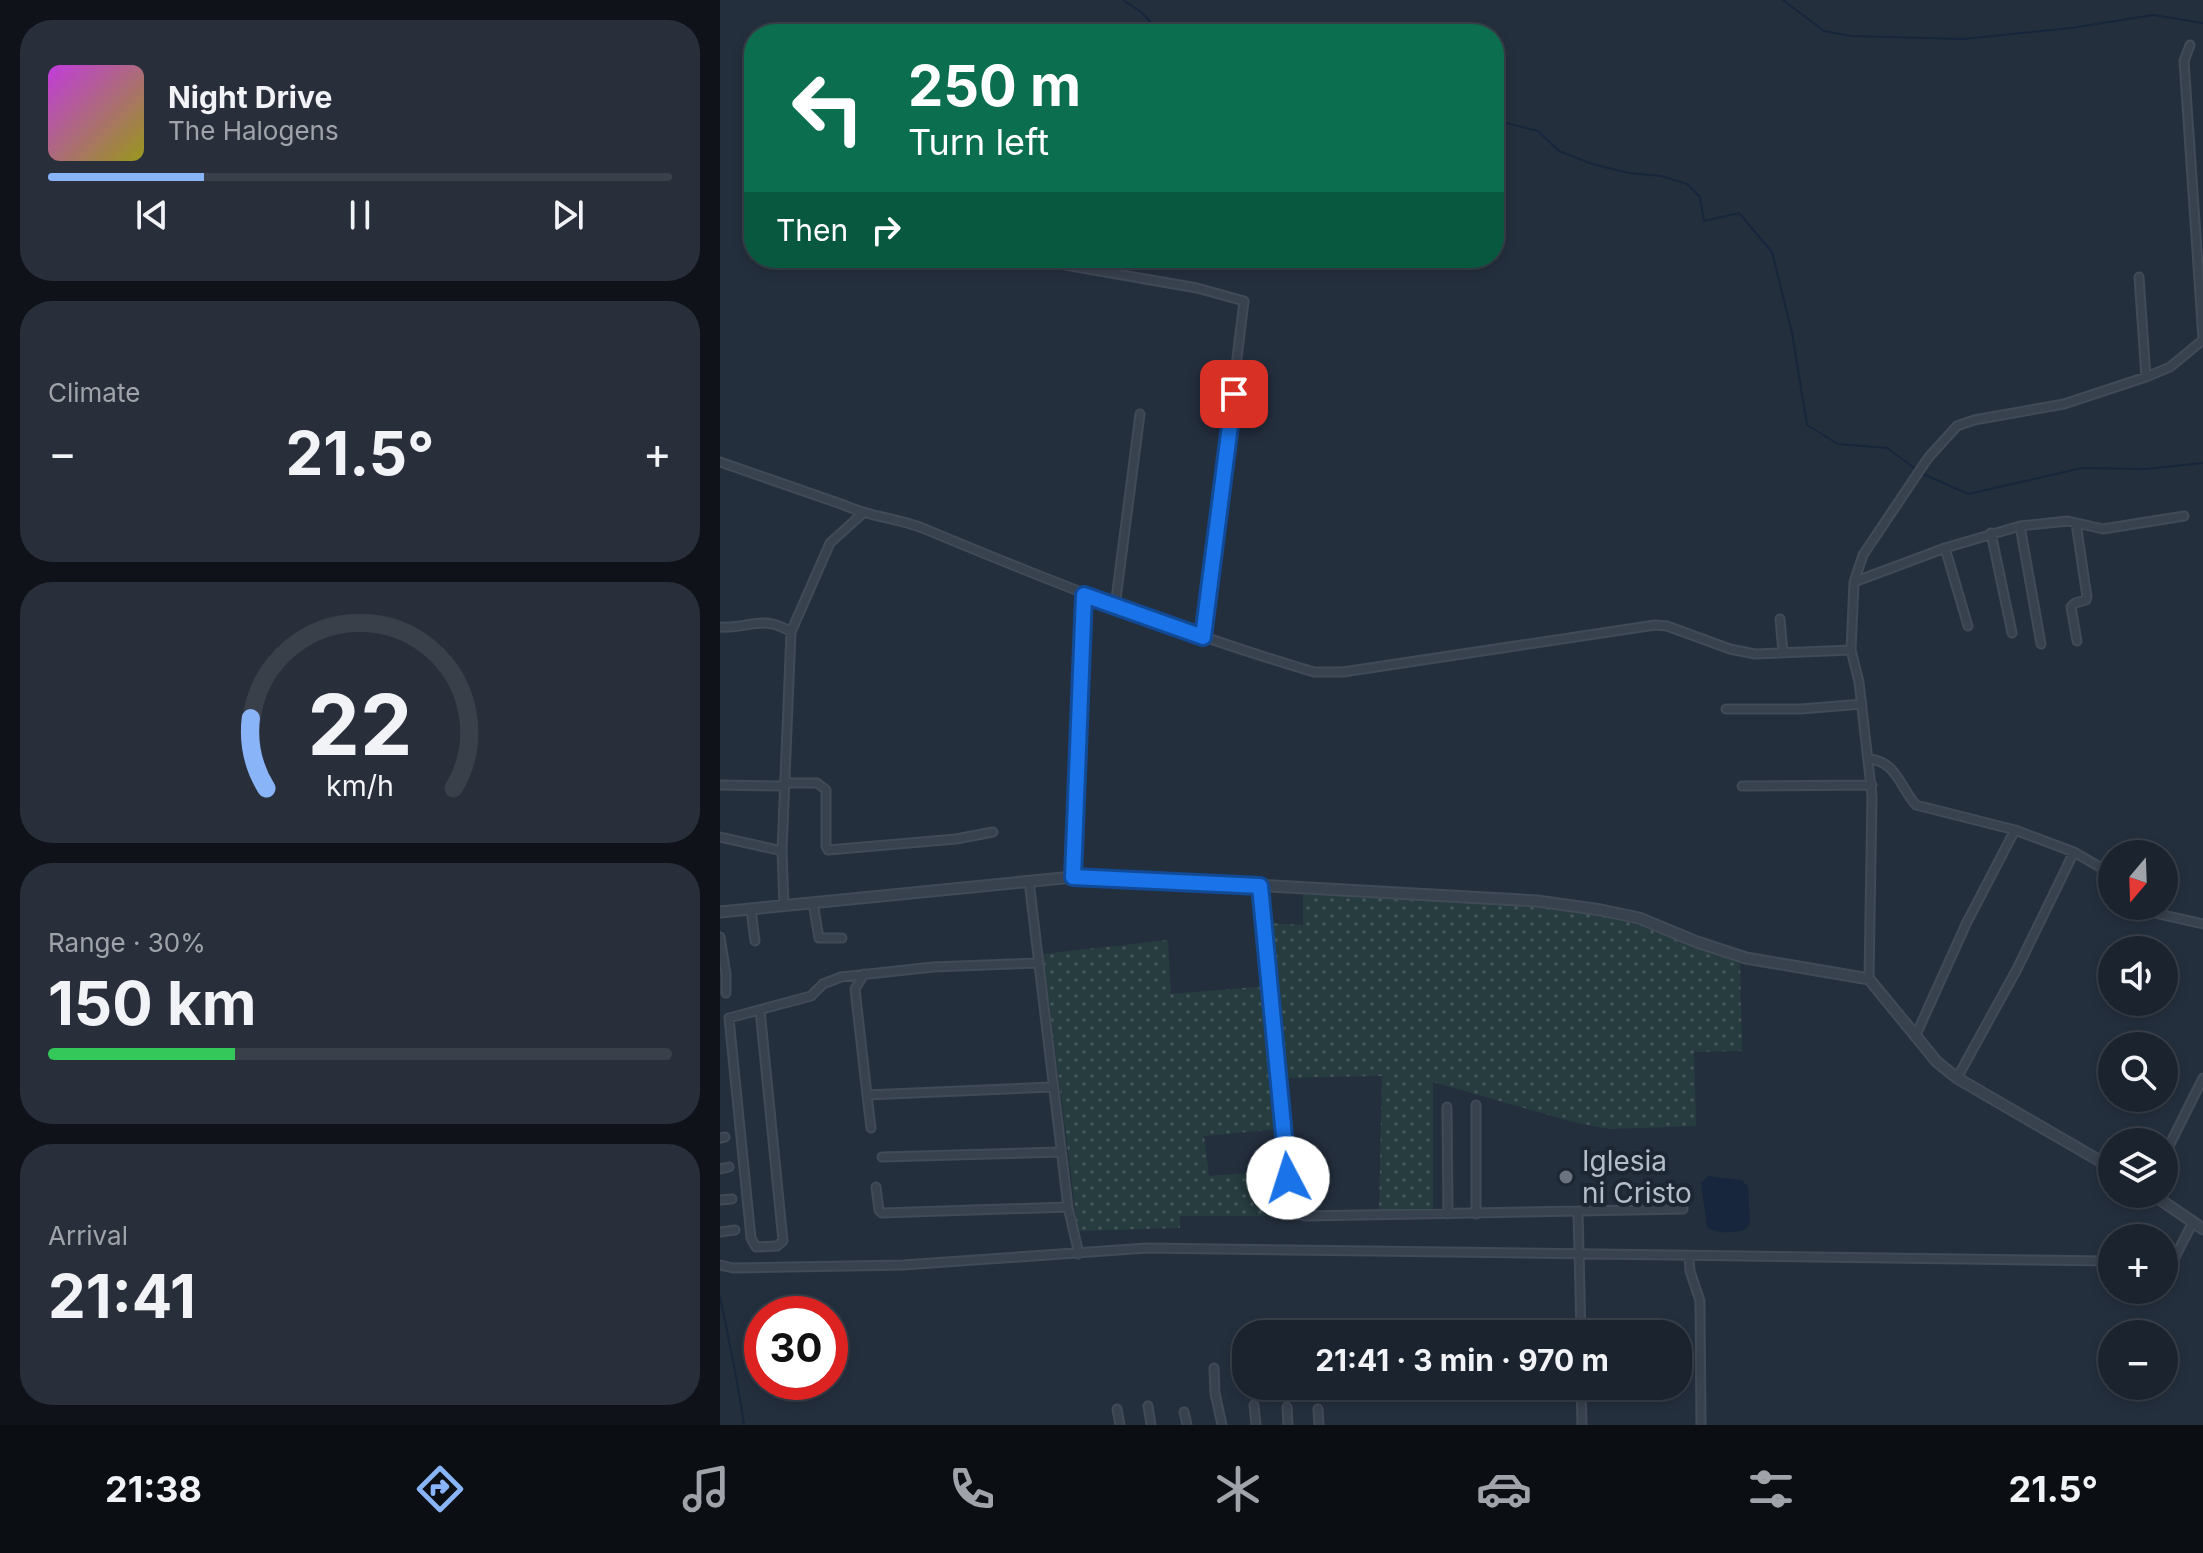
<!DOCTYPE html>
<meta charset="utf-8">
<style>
body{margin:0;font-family:Inter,sans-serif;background:#282f3a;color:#f1f3f6;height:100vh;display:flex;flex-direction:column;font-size:30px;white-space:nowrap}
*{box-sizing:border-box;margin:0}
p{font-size:26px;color:#a0a4aa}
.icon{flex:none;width:44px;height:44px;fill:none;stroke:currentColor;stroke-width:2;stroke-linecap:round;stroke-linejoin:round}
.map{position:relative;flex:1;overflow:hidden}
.details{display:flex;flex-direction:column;gap:20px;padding:20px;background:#0f1319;width:720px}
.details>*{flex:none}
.banner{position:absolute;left:24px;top:24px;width:760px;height:244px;border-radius:32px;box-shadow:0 4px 12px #0003,0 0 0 2px #39404a;background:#0b6e4f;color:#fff;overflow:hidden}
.needle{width:52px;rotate:199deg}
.tools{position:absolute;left:1378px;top:840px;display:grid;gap:16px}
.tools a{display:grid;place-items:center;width:80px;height:80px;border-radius:50%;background:#1b232e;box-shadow:0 4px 12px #0003,0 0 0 2px #39404a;font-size:40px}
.speed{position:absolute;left:24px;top:1296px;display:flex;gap:16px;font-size:40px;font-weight:700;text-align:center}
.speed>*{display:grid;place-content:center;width:104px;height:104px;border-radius:50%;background:#1b232e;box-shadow:0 4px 12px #0003,0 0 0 2px #39404a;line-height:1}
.speed .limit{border:12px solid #d22;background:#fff;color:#111}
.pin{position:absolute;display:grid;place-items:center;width:68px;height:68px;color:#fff;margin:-34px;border-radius:16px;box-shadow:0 4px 12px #0006}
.me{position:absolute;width:88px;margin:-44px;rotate:355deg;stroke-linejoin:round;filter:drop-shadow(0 0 6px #0008)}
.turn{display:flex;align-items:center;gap:28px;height:168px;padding:0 32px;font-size:36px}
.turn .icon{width:104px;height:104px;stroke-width:2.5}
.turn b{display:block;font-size:56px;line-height:68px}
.then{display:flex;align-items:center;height:76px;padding:0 32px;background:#0003;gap:16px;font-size:30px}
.big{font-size:60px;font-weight:700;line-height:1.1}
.details .widget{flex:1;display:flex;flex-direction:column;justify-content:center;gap:12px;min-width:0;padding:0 28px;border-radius:32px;background:#282f3a}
.details .dial{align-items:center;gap:0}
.dial svg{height:208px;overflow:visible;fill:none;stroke:#39404a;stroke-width:7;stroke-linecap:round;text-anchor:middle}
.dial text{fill:#f1f3f6;stroke:none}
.song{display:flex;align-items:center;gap:24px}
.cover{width:96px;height:96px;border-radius:12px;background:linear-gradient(135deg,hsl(290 70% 55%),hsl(60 70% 35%))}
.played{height:8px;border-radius:4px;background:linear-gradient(90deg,#8ab4f8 25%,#39404a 25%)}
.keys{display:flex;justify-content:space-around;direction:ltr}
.heat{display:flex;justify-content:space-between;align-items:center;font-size:44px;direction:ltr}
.charge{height:12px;border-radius:6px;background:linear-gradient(90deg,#34c759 30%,#39404a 0)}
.trip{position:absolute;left:512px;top:1320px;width:460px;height:80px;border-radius:32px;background:#1b232e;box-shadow:0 4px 12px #0003,0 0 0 2px #39404a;font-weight:700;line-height:80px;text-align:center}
.tabs{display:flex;height:128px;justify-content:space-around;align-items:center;background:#0b0e12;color:#a0a4aa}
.tabs .icon{width:56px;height:56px}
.tabs .active{color:#8ab4f8}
.tabs b{font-size:36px;color:#f1f3f6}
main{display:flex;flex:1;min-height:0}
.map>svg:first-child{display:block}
</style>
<main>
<section class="details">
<div class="widget">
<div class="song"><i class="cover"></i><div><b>Night Drive</b><p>The Halogens</p></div></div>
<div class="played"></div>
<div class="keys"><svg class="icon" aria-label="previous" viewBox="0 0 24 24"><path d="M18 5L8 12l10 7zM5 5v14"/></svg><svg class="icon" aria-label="pause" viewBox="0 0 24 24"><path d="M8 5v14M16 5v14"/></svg><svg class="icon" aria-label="next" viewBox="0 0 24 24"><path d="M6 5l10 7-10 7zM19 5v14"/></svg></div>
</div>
<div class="widget"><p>Climate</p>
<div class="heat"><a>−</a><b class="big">21.5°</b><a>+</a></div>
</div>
<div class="widget dial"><svg viewBox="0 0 100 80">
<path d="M14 69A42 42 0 1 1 86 69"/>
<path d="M14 69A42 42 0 0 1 8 42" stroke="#8ab4f8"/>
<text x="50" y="56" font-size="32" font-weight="700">22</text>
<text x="50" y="72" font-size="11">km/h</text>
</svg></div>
<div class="widget"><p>Range · 30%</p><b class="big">150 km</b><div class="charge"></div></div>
<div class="widget"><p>Arrival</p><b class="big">21:41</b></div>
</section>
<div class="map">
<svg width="1483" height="1425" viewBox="0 0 1483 1425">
<defs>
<pattern id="grass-dots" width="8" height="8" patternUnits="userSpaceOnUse" patternTransform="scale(2)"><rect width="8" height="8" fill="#263c3f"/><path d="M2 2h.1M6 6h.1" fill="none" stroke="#435659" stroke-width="1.8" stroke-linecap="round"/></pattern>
</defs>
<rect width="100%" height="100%" fill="#242f3e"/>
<path fill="url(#grass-dots)" d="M583,893L734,899L883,913L909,918L1020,961L1022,1051L974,1052L976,1126L890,1129L857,1123L713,1082V1211L659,1210L662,1076L562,1078L548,923L583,925Z
M448,940L451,994L546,986L561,1129L484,1136L489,1176L565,1170L570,1216H460V1228L358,1231L323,954Z"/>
<path fill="#17263c" d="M988,1176L1021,1180L1028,1186L1030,1222L1027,1228C1017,1234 996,1234 987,1227L981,1183Z"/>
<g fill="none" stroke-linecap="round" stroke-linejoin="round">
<path stroke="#17263c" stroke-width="2" d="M403,0L421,12L442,34
M1063,0L1104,31L1131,36L1243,39L1351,28L1433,15L1483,23
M774,120L818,131L839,151L872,164L909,173L941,176L967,184L980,197L984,221L1019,213L1052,252L1072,333L1087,425L1118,444L1167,448L1196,469
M1201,473L1248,494L1362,468L1426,469L1483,463
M0,1297C9,1340 18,1382 24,1425"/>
<g stroke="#414a57" stroke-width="11">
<path id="minor" d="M1470,45L1464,61L1483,339
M345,265L477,288L524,301L483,637
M1419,277L1426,377
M0,462L124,505C149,517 178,518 205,529C334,583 459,632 594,672H623L935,625L947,626L1010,649L1035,654L1131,650
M1356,523L1367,597L1366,600L1355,603L1351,607L1357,641
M1300,526L1321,644
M1271,533L1292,633
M1225,548L1248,626
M1134,582L1225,548L1300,526L1348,521L1383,529L1464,516
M395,607L420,414
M1060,619L1063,652
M0,627C29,629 43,614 71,632
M1006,709H1081L1142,704
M1149,759C1176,761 1180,787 1196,805L1295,830L1247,922L1195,1037
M65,783H97L106,790V846L108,850L236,839L273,832
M0,785L65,786
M1022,786L1152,785
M1295,830L1354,852L1392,874
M0,837L62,851
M353,877L364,595
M309,881L348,1207L359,1254
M540,886L572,1212L585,1216L858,1211L861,1334
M93,903L99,938H122
M64,906L62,851L71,632L110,543L142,514
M1418,906L1430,912L1483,924
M31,910L35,941
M0,937L6,974V993
M144,974L135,989L147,1095L332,1087
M1149,979L1152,796L1139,682L1131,650L1134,582L1143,555L1208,458L1237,426L1254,420L1344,404L1426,377L1450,367L1483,340
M40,1010L63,1241L57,1246L36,1247L31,1238L9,1018L91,996L103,984L121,977L213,967L318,963
M1237,1078L1297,969L1354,852
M147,1095L151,1128
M756,1105V1214
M727,1107L728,1214
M0,1138L5,1137
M1444,1156L1483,1078
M162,1157L341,1152
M0,1169L9,1167
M156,1187L159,1210L162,1213L348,1207
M0,1200L12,1199
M858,1211L963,1209
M0,1232L15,1230
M969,1256L970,1271L980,1301L981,1425
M1444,1261L1454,1259L1472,1224
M0,1265L13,1268L183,1265L427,1248L1392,1261
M494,1368L495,1393L502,1425
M861,1386L862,1425
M534,1405L536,1425
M428,1406L431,1425
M567,1407L568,1425
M397,1409L400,1425
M598,1409L599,1425
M464,1412L467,1425"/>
</g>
<g stroke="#414a57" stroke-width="13">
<path id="tertiary" d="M0,912L353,877L411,878L817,901L881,910L919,918L977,942L1026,958L1149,979L1217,1062L1237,1078L1392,1168
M1432,1194L1483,1229"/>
</g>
<use href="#minor" stroke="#38414e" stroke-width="7"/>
<use href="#tertiary" stroke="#38414e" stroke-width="9"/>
</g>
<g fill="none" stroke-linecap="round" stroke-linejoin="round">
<g stroke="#114b97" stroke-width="20">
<path id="route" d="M514,394L483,637L364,595L353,877L540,886L568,1178"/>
</g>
<use href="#route" stroke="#1a73e8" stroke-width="14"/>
</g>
<circle fill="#6b7280" stroke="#1d2633" stroke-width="3" cx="846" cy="1177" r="8"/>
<g text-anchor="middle" stroke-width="8" stroke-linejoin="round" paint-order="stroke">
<g font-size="28" fill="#b4bcc9" stroke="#1d2633" text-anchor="start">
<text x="862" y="1171">Iglesia<tspan x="862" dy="32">ni Cristo</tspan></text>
</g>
</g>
</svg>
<div class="tools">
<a><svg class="needle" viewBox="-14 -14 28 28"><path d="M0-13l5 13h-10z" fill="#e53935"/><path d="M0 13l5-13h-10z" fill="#a0a4aa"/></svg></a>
<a><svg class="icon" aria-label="sound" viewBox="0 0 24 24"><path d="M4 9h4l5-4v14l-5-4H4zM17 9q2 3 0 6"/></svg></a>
<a><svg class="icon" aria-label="search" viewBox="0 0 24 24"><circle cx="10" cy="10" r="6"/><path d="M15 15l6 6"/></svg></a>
<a><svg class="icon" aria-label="layers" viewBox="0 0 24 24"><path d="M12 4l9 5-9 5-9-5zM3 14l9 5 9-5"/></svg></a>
<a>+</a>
<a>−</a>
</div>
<div class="speed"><div class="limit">30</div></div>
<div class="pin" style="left:514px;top:394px;background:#d93025"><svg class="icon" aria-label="arrive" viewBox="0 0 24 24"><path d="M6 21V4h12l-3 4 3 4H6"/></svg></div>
<svg class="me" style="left:568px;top:1178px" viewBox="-20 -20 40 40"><circle r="19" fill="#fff"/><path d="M0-13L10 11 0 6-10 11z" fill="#1a73e8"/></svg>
<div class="trip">21:41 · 3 min · 970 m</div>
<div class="banner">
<div class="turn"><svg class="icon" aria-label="left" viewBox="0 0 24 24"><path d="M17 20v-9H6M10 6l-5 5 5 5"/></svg><div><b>250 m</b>Turn left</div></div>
<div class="then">Then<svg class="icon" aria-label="right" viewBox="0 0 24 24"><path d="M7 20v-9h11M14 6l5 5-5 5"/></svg></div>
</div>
</div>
</main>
<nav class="tabs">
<b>21:38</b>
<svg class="icon active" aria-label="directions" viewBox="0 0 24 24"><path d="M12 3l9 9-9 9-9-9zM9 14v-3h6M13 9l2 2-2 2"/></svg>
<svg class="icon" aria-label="music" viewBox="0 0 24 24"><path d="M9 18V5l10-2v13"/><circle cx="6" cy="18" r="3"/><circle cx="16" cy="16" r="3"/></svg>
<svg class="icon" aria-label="phone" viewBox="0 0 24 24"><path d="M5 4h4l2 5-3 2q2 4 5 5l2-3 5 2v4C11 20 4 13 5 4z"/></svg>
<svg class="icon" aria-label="climate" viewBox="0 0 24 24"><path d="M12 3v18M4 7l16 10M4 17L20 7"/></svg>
<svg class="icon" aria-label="car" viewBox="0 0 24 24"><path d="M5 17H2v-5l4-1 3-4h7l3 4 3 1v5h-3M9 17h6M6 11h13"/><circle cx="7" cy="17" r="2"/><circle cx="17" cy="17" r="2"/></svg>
<svg class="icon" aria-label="filters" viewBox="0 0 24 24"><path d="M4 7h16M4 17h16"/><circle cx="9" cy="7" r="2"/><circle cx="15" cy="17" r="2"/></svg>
<b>21.5°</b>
</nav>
